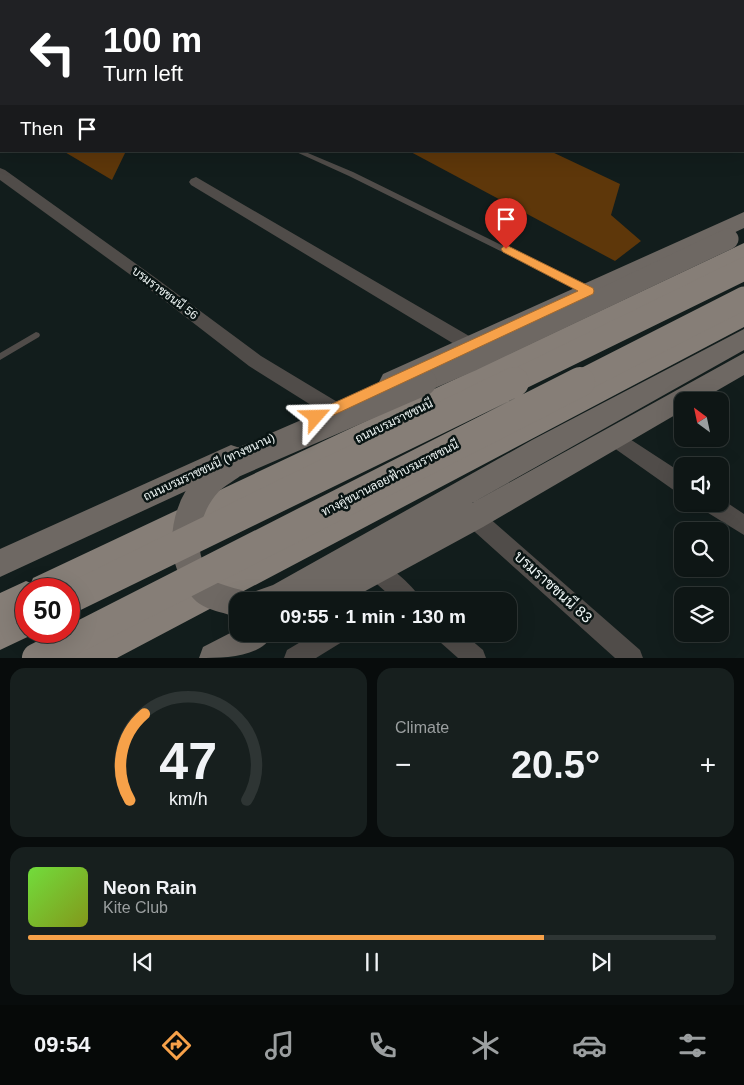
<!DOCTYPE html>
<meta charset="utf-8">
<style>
body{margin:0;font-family:Helvetica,Sarabun,sans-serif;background:#171f1e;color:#f1f3f6;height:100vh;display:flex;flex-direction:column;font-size:19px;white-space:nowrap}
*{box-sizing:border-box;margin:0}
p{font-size:16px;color:#9b9fa0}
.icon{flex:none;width:28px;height:28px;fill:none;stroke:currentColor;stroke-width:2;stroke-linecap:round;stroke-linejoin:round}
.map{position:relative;height:658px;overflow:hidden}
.side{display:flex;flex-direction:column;gap:10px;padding:10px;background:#080c0c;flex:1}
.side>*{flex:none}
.banner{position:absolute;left:0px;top:0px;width:745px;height:152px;box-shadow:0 5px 20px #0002,0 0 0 1px #2e3534;background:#202124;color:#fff;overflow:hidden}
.needle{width:32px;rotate:327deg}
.buttons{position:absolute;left:674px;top:392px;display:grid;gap:10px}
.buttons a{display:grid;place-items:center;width:55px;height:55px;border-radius:10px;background:#0e1615;box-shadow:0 5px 20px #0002,0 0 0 1px #2e3534;font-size:25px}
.speed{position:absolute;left:15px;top:578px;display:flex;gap:10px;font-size:25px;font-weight:700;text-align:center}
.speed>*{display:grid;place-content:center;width:65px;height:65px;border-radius:50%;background:#0e1615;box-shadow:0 5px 20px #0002,0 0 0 1px #2e3534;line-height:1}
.speed .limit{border:8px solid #d22;background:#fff;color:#111}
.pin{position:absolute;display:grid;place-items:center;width:42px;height:42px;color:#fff;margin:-51px -21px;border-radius:50% 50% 50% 0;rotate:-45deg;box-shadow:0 0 5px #0007}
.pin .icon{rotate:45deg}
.me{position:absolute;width:55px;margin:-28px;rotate:65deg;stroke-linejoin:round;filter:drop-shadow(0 0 4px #0008)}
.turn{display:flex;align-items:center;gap:18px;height:105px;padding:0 20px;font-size:22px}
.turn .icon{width:65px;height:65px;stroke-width:2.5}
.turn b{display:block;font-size:35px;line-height:42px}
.then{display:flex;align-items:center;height:48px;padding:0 20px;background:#0003;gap:10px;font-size:19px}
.big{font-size:38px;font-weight:700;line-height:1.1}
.side .tile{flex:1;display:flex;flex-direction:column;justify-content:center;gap:8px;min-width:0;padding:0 18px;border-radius:15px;background:#171f1e}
.side .dial{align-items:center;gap:0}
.dial svg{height:130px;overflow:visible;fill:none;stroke:#2e3534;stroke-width:7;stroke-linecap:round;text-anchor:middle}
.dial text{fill:#f1f3f6;stroke:none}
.song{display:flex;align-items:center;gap:15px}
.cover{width:60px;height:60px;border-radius:8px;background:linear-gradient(135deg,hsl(100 70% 55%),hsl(70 70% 35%))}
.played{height:5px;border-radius:2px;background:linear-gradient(90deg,#f7a149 75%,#2e3534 75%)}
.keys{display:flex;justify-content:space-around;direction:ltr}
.heat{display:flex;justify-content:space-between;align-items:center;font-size:28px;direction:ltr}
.side .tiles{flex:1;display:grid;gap:10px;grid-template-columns:1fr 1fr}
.tile:last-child{grid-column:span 2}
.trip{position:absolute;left:229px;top:592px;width:288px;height:50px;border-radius:15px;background:#0e1615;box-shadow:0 5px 20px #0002,0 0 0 1px #2e3534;font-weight:700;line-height:50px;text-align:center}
.menu{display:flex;height:80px;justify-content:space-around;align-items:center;background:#060908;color:#9b9fa0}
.menu .icon{width:35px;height:35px}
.menu .active{color:#f7a149}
.menu b{font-size:22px;color:#f1f3f6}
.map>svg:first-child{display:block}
</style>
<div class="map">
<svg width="744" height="658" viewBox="0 0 744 658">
<rect width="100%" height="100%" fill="#121d1c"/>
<path fill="#5e370a" d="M63,151H126L112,180Z
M409,151H550L620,184L611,215L641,241L615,261Z"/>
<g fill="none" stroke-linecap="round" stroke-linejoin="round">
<path fill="#504c49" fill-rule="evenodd" d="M332,0H339V1H333Z
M294,151H303L353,172L589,288L590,290L589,292H583L349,176Z
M36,332L39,333L40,335L39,337L0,360V353Z"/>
<path fill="#504c49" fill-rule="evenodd" d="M407,0H420V1H408Z
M556,0H569V1H557Z
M0,168L5,170L153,276L261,356L339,403L342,409L339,415L333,417L327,415L249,366L143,284L0,180Z
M196,177L476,340L478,345L476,350L470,352L464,350L191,185L189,182L191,179Z
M613,428L682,473V493L675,491L607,443L604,437L607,431Z
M720,498L744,514V535L705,511L702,504H720Z
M473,507L480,510L640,650L643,658H615L466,524L463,517L466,510Z
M376,560C389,565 417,588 421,601H396L369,577L366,570L369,563Z
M314,634H345L342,642L316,658H284L287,650Z
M437,634H464L483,650L486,658H458L440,642Z"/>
<path fill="#6e6863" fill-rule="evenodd" d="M711,0H728V1H712Z
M744,212V228L399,390L391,393L383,390L379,382L383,374Z
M744,329V350L472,503L744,353V375L699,401H682V411L483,527L347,601H304V600L301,601H252L256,591L273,585L532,440Z
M231,445L240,448L244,457L240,466L0,577V549Z
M238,629V634H273C261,658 225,658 199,658L203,647Z"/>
<path fill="#867e77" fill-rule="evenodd" d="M744,243V262L69,594V589H26V631L38,632L0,650V593L26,581L31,583L33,578Z
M744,305V327L117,658H64L69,646Z"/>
<path stroke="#6e6863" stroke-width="21" d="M420,383L473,360L728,239"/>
<path stroke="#6e6863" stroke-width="27" d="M238,603C227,600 214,598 205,591C200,587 197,581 194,575C178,545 186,507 209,482C216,475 226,470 234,464L423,382"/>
<path stroke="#867e77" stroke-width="23" d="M511,383L744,269
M577,383L744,298"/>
<path stroke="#867e77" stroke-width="30" d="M69,599L514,382
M37,658L580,382"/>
</g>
<path fill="#f7a149" stroke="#a1692f" d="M506,245L593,288L594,291L593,294L321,421L316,423L312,421L310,417L312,413L578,291L503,252L501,249L503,247Z"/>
<g text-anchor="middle" stroke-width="5" stroke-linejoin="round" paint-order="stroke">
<g font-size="12" fill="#eff6f5" stroke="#091413">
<text transform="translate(165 293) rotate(37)" y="4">บรมราชชนนี 56</text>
<text transform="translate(394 421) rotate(-26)" y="4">ถนนบรมราชชนนี</text>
<text transform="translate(209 467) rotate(-25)" y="4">ถนนบรมราชชนนี (ทางขนาน)</text>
<text transform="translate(390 478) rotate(-27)" y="4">ทางคู่ขนานลอยฟ้าบรมราชชนนี</text>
</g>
<g font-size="15" fill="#eff6f5" stroke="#091413">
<text transform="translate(553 587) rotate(42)" y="5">บรมราชชนนี 83</text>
</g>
</g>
</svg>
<div class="buttons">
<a><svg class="needle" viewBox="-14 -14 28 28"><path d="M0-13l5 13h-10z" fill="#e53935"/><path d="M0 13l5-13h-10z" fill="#9b9fa0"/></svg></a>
<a><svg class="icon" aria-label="sound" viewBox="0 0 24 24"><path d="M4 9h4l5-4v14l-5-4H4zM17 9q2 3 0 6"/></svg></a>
<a><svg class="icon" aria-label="search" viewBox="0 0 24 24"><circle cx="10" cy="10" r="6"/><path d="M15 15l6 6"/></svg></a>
<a><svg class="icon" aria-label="layers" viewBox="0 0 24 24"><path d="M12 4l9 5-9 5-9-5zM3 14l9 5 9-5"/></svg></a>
</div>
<div class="speed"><div class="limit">50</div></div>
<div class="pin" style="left:506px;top:249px;background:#d93025"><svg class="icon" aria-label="arrive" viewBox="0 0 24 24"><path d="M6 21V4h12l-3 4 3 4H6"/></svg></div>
<svg class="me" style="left:316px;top:417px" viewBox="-20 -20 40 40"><path d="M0-17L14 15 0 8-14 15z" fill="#f7a149" stroke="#fff" stroke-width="4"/></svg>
<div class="trip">09:55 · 1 min · 130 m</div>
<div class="banner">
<div class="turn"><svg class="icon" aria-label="left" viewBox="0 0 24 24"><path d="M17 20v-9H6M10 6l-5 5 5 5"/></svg><div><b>100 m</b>Turn left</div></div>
<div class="then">Then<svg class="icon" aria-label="arrive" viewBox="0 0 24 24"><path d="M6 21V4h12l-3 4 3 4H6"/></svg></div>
</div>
</div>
<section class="side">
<div class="tiles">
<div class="tile dial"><svg viewBox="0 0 100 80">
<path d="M14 69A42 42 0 1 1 86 69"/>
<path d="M14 69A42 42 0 0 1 23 16" stroke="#f7a149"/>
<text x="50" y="56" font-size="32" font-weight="700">47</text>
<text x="50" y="72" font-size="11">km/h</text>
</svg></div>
<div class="tile"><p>Climate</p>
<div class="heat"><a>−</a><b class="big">20.5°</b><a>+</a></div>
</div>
<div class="tile">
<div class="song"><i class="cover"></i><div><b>Neon Rain</b><p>Kite Club</p></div></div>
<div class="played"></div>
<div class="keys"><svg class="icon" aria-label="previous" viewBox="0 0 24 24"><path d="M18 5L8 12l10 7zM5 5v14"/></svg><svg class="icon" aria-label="pause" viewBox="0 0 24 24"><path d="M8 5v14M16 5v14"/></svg><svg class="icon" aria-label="next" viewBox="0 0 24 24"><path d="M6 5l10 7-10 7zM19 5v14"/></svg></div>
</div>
</div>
</section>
<nav class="menu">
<b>09:54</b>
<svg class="icon active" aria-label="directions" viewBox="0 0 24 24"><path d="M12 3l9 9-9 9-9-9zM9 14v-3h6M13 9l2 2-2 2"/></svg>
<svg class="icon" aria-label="music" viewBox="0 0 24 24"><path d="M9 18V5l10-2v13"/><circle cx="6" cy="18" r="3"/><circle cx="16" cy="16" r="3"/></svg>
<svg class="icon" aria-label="phone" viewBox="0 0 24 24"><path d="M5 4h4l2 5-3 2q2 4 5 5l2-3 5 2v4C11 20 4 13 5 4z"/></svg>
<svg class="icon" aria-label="climate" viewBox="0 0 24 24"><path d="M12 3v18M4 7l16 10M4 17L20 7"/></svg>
<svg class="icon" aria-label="car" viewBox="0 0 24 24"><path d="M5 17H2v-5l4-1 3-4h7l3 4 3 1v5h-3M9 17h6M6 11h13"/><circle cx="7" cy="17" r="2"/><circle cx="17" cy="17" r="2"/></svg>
<svg class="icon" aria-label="filters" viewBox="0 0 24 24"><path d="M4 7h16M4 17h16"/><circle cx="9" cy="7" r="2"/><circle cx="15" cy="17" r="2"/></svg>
</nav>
